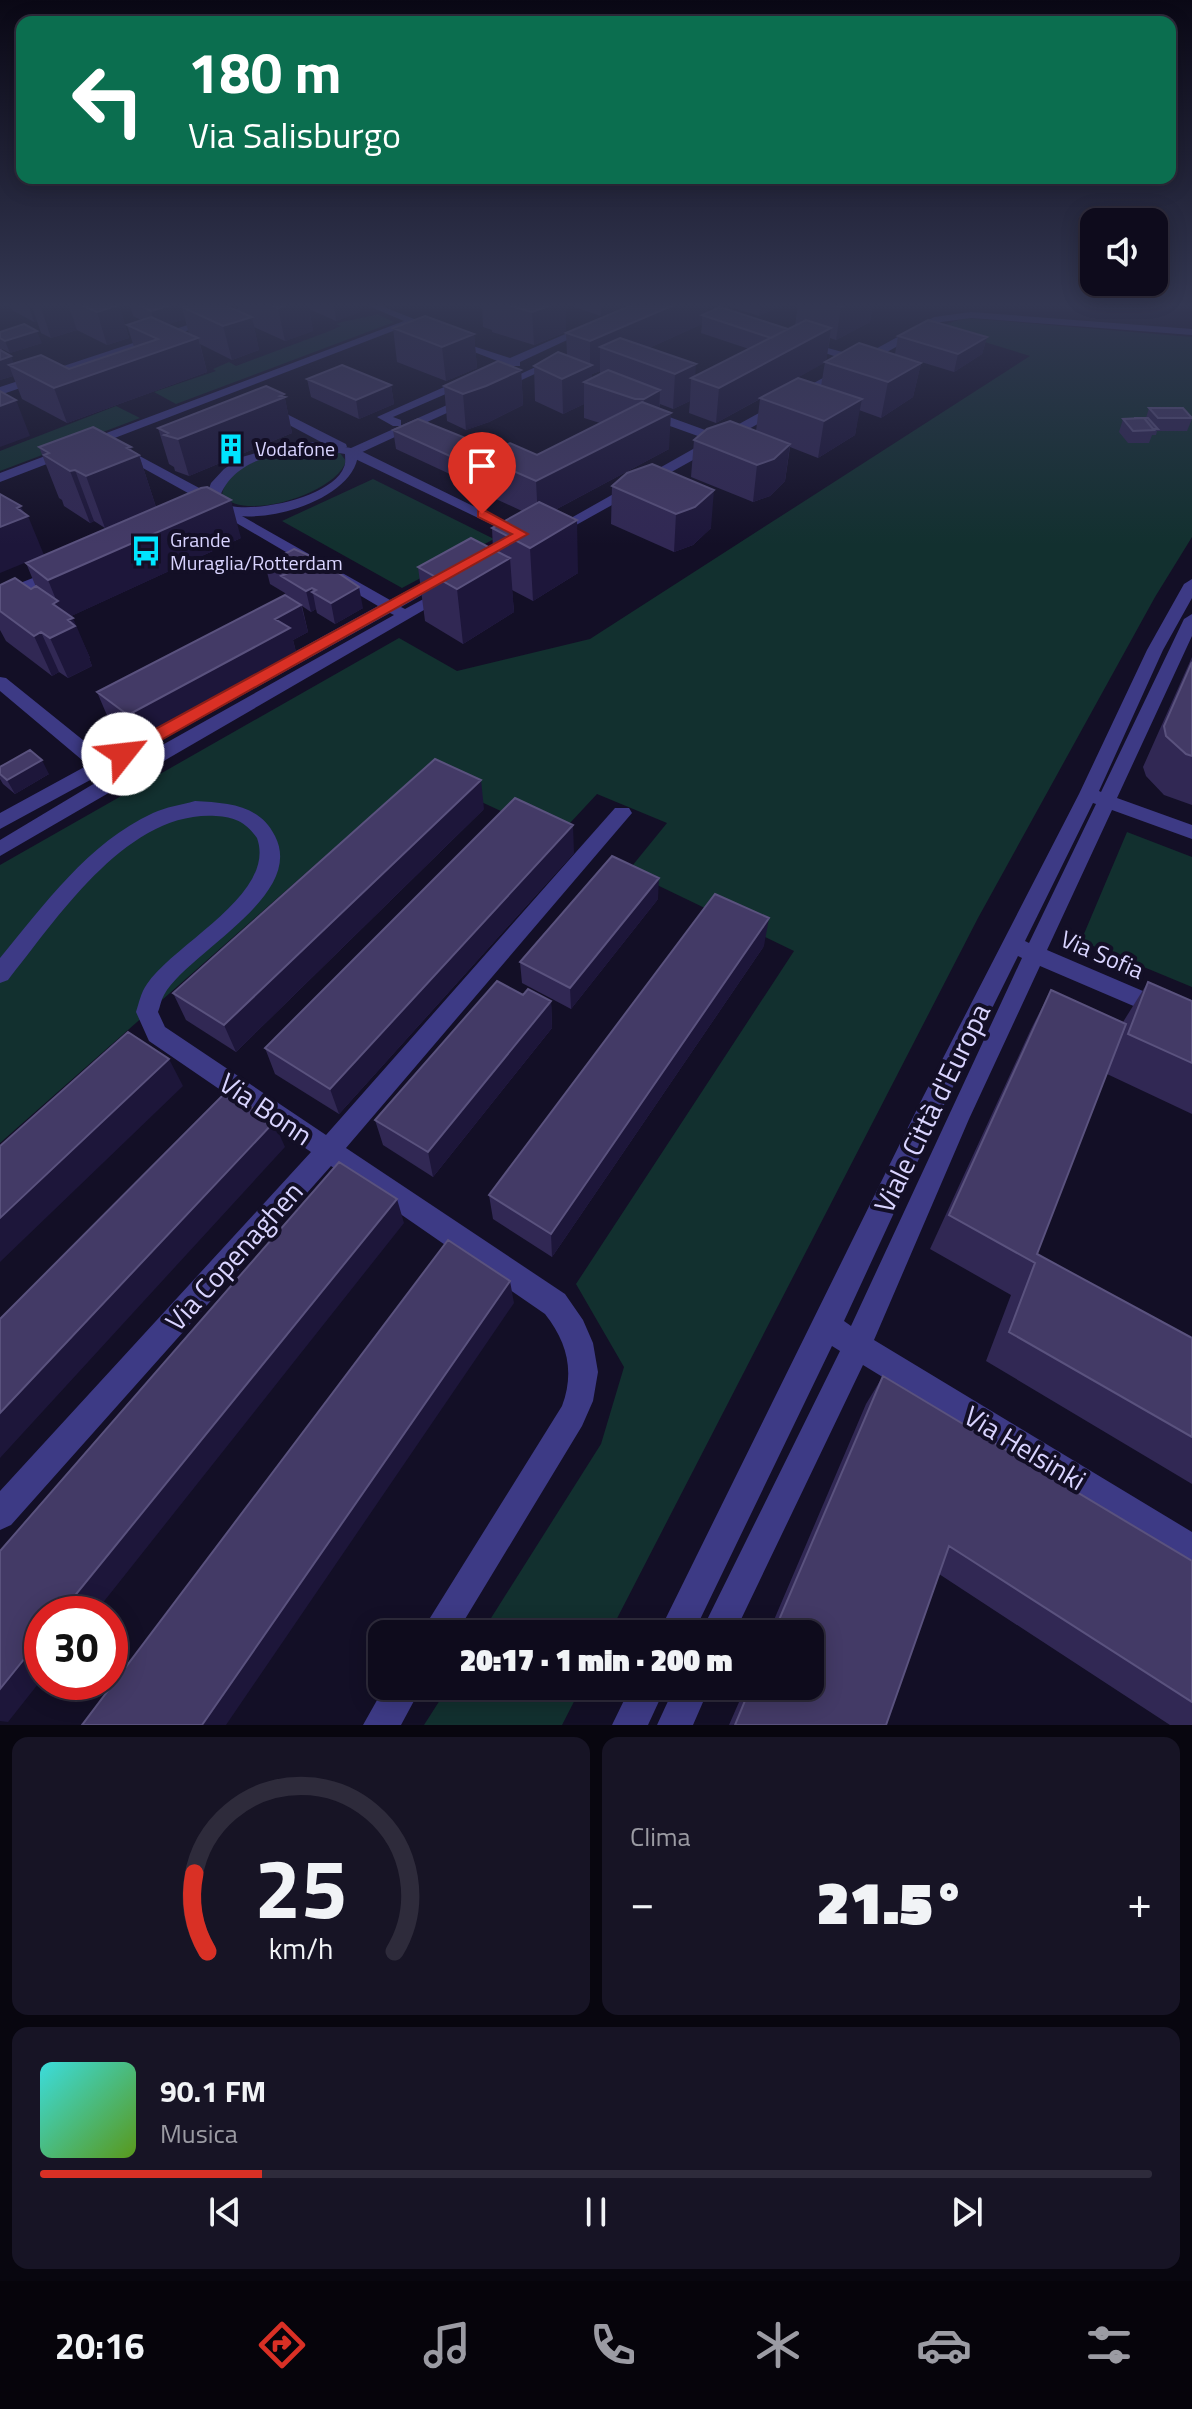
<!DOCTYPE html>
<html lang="it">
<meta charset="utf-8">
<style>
body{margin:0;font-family:"Titillium Web",sans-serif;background:#171425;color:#f1f3f6;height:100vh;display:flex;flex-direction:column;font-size:30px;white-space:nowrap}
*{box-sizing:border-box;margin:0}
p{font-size:26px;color:#9b9ba3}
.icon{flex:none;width:44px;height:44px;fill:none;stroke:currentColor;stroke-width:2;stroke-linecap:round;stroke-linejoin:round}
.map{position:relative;height:1725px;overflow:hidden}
.details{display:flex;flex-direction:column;gap:12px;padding:12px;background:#08060f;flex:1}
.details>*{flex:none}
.banner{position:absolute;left:16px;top:16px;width:1160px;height:168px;border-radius:16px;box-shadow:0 4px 20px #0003,0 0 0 2px #2e2b3b;background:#0b6e4f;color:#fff;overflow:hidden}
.fabs{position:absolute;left:1080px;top:208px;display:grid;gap:16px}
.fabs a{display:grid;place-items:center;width:88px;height:88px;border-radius:16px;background:#0e0b1c;box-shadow:0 4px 20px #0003,0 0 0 2px #2e2b3b;font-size:40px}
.speed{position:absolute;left:24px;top:1596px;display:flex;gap:16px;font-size:40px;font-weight:700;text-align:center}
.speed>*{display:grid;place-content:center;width:104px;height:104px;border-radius:50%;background:#0e0b1c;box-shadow:0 4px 20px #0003,0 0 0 2px #2e2b3b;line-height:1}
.speed .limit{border:12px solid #d22;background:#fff;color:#111}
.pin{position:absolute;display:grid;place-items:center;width:68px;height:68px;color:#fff;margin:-82px -34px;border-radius:50% 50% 50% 0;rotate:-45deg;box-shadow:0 0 8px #0007}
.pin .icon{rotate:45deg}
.me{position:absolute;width:88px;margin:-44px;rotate:61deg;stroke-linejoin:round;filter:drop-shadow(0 0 6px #0008)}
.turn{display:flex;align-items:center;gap:28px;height:168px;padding:0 40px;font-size:36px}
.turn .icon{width:104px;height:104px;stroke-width:2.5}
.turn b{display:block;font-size:56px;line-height:68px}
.big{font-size:60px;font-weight:800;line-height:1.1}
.details .card{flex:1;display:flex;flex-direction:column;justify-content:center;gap:12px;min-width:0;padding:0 28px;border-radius:16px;background:#171425}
.details .dial{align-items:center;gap:0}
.dial svg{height:208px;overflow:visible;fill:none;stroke:#2e2b3b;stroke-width:7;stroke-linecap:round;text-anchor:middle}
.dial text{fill:#f1f3f6;stroke:none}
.song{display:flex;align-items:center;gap:24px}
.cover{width:96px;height:96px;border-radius:12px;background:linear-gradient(135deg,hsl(180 70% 55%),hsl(90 70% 35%))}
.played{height:8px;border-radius:4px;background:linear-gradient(90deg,#d93025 20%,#2e2b3b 20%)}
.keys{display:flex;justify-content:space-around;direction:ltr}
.heat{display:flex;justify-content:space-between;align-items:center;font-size:44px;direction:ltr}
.details .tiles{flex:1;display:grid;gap:12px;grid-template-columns:1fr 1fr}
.card:last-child{grid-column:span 2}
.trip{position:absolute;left:368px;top:1620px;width:456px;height:80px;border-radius:16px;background:#0e0b1c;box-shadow:0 4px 20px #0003,0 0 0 2px #2e2b3b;font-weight:800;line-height:80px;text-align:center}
.menu{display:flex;height:128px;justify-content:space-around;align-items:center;background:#06040b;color:#9b9ba3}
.menu .icon{width:56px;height:56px}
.menu .current{color:#d93025}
.menu b{font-size:36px;color:#f1f3f6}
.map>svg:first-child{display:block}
</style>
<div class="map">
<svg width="1192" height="1725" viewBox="0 0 1192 1725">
<rect width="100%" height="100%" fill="#130f26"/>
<path fill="#12302f" d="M377,314L394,322L176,404L154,392L216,371L213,369L229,362L236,366L327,332L341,326L336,324C350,319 362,319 377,314Z
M966,318L1192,337V537L1155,597L978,918L609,1634H481L601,1444L624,1367L576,1284L794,951L628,871L667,823L597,794L557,837L419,773L0,1143V865L399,638L457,671L590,639L1030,356L936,327Z
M116,406L140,418L0,471V451Z
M312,449L340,453L346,461C337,493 243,523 222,495C228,460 283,452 312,449Z
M373,479L494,539L402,588L282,521Z
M1127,832L1192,857V987L1081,941Z
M449,1686H582L562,1725H424Z"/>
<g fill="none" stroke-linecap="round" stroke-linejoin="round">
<path fill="#3d3a85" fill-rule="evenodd" d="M251,304H265L0,395V387Z
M364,304H377L419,321L0,482V473L404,321Z
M971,312L1192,329V335L971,318L941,322L560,534H550L548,531L709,440L642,416V410H650L719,435L852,362L798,344V340L861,357L934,317Z
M586,325L595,327L520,362V366H510L393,417L401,420V426H393L377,417L500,362L448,342V338L510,358Z
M267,404L346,444L347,447L336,450L263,411L261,408Z
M119,445L216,497L218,500L206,503L114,452L113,449Z
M347,449H357L530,534L523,538L518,537L347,455Z
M226,507L390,600L440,573H450V579L401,607L405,609L442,589L447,587L455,592L0,856V840L115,771L105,772L0,829V813L88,765L0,691V677L6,678L104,757L378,606L221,514V508ZM390,613L394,615L116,771L117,765Z
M1192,579V598L1163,650L1099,791L1101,792L1184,619L1192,614V636L1117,798L1192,825V839L1112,810L1047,950L1192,1012V1031L1040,966L969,1119L874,1340L1192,1532V1566L863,1365L734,1634H700L840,1351L832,1346L693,1634H658L923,1097L1079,794L1147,650L1184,584ZM1093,803L1096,804L1029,943L1025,941ZM1018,956L1022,958L851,1326L844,1321L941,1111Z
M195,801C227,803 259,804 275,836C306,896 188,952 164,995C161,1000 160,1007 158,1012L165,1027L326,1135L615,808H629L632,813L346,1148L565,1294L583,1320L593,1343L598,1372L593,1401L582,1426L456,1634H420L562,1406C575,1371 567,1342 545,1314L331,1166L11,1525L0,1530V1491L311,1152L149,1041L136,1012C139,1003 141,992 147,984C175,943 277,894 257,838C246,822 234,817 216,816C127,810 57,919 8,980L0,983V958C44,905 88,843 153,813C166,807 181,805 195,801Z
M385,1686H422L401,1725H363Z
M631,1686H666L648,1725H612Z
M675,1686H710L693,1725H657Z"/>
<path fill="#3d3a85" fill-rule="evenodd" d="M553,359L563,361L502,389L492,387Z
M465,397L475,400L358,454C355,504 238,536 204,503L211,483L224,469L242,457L292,443L315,442L351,448ZM315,449L345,454C345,458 346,463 344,467C333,498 245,517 218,502C230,460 277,452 315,449Z
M58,568L65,572L63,575L0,602V591Z"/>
</g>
<path fill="#312854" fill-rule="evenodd" d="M9,304L119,305L129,338L107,345L77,330L51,338L41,333L37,321L34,322L12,310Z
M130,304H185V306H227L240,311L238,304H358L360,312L336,321L309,309L313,331L285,341L254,327L259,350L232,360L200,344L207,372L67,423L22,399L13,376L0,380V332L42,343L10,353L2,349L3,352L11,356L13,363L69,369L134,347L127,325L141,320L133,316ZM185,319L189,334L168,324Z
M482,304H630L601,316L566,304V332L534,345L492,332V330L483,327Z
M634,304H707L706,314L788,329L795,326L798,304H873L870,322L836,340L830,338L826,361L921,363L913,397L881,418L859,410L855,435L818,458L790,447L785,481L770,496L753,502L691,477L694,440L756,431L760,399L716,423L689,413L690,401L673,409L660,404L659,408L669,449L555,510L578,573L533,601L512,590L514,612L463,644L425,621L418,567L493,550L492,528L522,511L485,494L483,474L467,482L396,449L393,430L493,451L537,455L600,423L584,418V404L563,414L535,401L534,366L567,355L566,333ZM702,324L701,333L749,349L695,376L649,348ZM825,362L821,386L770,393ZM600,371V375L592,378V374Z
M721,304H785L759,316Z
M393,328L474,334L477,368L446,381L397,362Z
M898,336L987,337L982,354L954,372L895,354Z
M521,370L523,405L489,422L466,430L447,421L444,386Z
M307,379L391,385L394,404L359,419L311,397Z
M284,394L292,433L189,476L175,471L174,467L169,464L158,428Z
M1149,408L1192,417V419L1187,431H1157L1156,435H1152L1149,443H1128L1119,432L1123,419L1146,418Z
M39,447L133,452L139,455L156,507L105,528L94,521L90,523L64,506L62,500L59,498Z
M612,486L711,528L693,545L674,552L611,524Z
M241,538L71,616L90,658H89L92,666L68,678L59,672L52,676L6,641L0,630V585L31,589L36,587L26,563Z
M315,558L318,571L363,608L335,624L317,613L316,609L311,612L302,606L308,632L293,640L297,656L139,743L109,720L97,692L286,596L285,593L270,584L265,564Z
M1192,657V805L1164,795L1146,776L1143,767Z
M0,767L49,774L15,794L3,784L0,779Z
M484,809L236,1052L186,1020L173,993Z
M574,853L339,1114L275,1074L265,1048Z
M658,899L571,1009L522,983L520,962Z
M764,946L552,1257L493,1219L489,1195Z
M1148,982L1192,1001V1114L1107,1074L1037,1254L1192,1338V1484L986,1361L1011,1295L930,1249L1031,1029L1051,990L1123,1022Z
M523,995L551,1001L552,1028L433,1177L383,1145L375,1120Z
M883,1376L1192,1561V1725H1170L939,1574L886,1725H729L746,1686H810V1634H768L866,1404Z"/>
<path fill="#1d163a" d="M28,304H31L37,321L34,322Z
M36,304H68L77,330L51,338L40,305Z
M175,304H185L186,309L182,307L185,319L156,328L151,311Z
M290,304H308L313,331L285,341L278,308Z
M334,304H358L360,312L336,321Z
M554,304H566V332L534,345L532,312Z
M601,304H630L601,316Z
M676,304H707L706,317L702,315V324L629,357L600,347V371L592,374V385L584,382V404L563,414L562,379L590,366V341Z
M761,304H785L759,316Z
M849,304H873L870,322L836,340L841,307Z
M119,305L129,338L107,345L97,312Z
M252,317L259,350L232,360L223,326Z
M831,328L826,362L716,423L719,388Z
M37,331L42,343L10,353L5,341Z
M474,334L477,368L446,381L442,347Z
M987,337L982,354L954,372L958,354Z
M198,338L207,372L67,423L54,388Z
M11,356L15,368L9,365L13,376L0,380V360Z
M921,363L913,397L881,418L888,382Z
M696,364L695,379L691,378L690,401L673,409L675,374Z
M521,370L523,405L489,422L466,430L463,394Z
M391,385L394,404L359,419L356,400Z
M660,390L659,419L671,413L669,449L538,519L536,481L643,427L644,399Z
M284,394L292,433L189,476L178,439Z
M862,399L855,435L818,458L824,421Z
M16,400L30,436L0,447V406Z
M790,444L785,481L770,496L753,502L757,465Z
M131,447L135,457L139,455L156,507L105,528L86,476Z
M493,449L494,462L482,457L483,474L467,482L465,463Z
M75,470L94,521L90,523L70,471Z
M714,490L711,528L693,545L674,552L676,514Z
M231,500L241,538L65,619L68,620L73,618L90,658H89L92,666L68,678L50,638L53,604L57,602L48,580Z
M21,506L26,517L28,516L44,555L0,573V527L17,508Z
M577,520L578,573L533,601L530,548Z
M315,558L320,578L302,565Z
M510,558L514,612L463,644L457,589Z
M359,587L363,608L335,624L331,603Z
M312,588L316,609L311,612L306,591Z
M301,605L308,632L293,640L297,656L139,743L128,715L275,619Z
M41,632L59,672L52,676L34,636Z
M42,760L49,774L15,794L7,780Z
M481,780L484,809L236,1052L224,1025Z
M573,825L574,853L339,1114L330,1089Z
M659,878L658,899L571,1009L570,988Z
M769,918L764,946L552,1257L551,1234Z
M551,1001L552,1028L433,1177L428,1152Z
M169,1059L183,1086L0,1262V1218Z
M274,1122L285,1147L0,1458V1413Z
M397,1199L404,1223L94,1614H60Z
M510,1281L514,1303L226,1725H202Z
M42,1637V1679L8,1722L0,1721V1689Z"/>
<path fill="#433a66" stroke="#5a527e" stroke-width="2" d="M79,304H116L119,305L97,312Z
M137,304H175L151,311Z
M193,304H222L252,317L223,326L182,307Z
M268,304H290L278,308Z
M504,304H554L532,312Z
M634,304H676L590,341L566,333Z
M829,304H849L841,307Z
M720,307L788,329L771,338L702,315Z
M425,316L474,334L442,347L393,328Z
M151,317L198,338L54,388L9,365L41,355L69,369L158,339L127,325Z
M806,320L831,328L719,388L691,378Z
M928,320L987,337L958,354L898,336Z
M24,324L37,331L5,341L0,338V332Z
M620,338L696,364L675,374L600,347Z
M859,343L921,363L888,382L825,362Z
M0,350L11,356L0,360Z
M558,352L592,365L562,379L534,366Z
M498,361L521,370L486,386L463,394L444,386Z
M342,365L391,385L356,400L307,379Z
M608,370L660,390L644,399H635L584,382Z
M798,378L862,399L824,421L760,398Z
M266,386L284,394L280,396L285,397L178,439L164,435L168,433L158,428Z
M0,391L16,400L0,406Z
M642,402L671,413L536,481L482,457L510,443L537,455Z
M1149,408H1183L1192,418H1158Z
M1144,418L1154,430L1133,431L1123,419Z
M1144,418H1134H1148L1158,429H1153Z
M418,419L493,449L465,463L393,430Z
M730,421L790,444L774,459L757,465L694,440L707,429Z
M93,427L131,447L127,448L139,455L86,476L75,470L70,471L44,455L49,453L39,447Z
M652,464L714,490L695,507L676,514L612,486L627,473Z
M207,487L231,500L48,580L26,563L201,488Z
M0,494L21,506L17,508L28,516L0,527Z
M539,502L577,520L530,548L492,528Z
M471,538L510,558L457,589L418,567Z
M294,549L315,558L302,565L316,572L328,566L359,587L331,603L312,592L316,590L312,588L306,591L281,576L288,573H281L265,564Z
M15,578L31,589L36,586L58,601L53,604L73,618L68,620L75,626L50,638L41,632L34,636L0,611V585Z
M285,595L301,605L275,619L290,628L128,715L97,692Z
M1192,662V756L1186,754L1166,736L1164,726Z
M30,750L42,760L7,780L0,774V767Z
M435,759L481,780L224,1025L173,993Z
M515,798L573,825L330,1089L265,1048Z
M612,856L659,878L570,988L520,962Z
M715,894L769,918L551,1234L489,1195Z
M497,981L523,995L528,989L551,1001L428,1152L375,1120Z
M1148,982L1192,1001V1063L1128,1034Z
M1051,990L1126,1024L1037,1254L1192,1338V1437L1009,1332L1035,1263L949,1215Z
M128,1032L169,1059L0,1218V1146Z
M227,1091L274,1122L0,1413V1319Z
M339,1162L397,1199L60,1614H42V1637L0,1689V1551Z
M448,1240L510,1281L202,1725H82Z
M883,1376L1192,1561V1702L949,1546L886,1725H735L751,1686H810V1634H773Z"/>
<linearGradient id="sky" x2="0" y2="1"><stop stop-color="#0a0815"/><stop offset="0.56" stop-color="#333752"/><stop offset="1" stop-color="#333752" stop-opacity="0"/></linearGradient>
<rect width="1192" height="545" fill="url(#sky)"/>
<path fill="#d93025" stroke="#8d1f18" stroke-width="2" d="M478,511H486L528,534L129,758H117L115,754L117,750L512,534L478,517Z"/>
<defs>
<g id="building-bare" transform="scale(2.4)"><path d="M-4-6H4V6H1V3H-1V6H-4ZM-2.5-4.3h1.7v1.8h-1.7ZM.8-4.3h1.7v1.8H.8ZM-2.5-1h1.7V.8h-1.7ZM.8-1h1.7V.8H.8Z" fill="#00e5ff" stroke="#130f26" stroke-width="2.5" paint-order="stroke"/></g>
<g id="bus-bare" transform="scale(2.4)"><path d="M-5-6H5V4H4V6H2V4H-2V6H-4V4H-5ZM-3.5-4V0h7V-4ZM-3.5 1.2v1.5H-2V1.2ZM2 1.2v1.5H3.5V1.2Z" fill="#00e5ff" stroke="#130f26" stroke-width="2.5" paint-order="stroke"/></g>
</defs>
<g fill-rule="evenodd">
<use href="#building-bare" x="231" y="449"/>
<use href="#bus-bare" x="146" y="551"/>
</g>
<g text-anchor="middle" stroke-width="8" stroke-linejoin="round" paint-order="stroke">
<g font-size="20" fill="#d9d4ff" stroke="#130f26" text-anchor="start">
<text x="255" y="456">Vodafone</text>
<text x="170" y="547">Grande<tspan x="170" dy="23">Muraglia/Rotterdam</tspan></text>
</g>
<g font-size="24" fill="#d9d4ff" stroke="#130f26">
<text transform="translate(1102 955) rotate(23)" y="8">Via Sofia</text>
</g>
<g font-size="28" fill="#d9d4ff" stroke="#130f26">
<text transform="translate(932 1108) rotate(-64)" y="10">Viale Città d'Europa</text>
<text transform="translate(266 1109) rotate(34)" y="10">Via Bonn</text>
<text transform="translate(234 1256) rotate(-48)" y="10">Via Copenaghen</text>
<text transform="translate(1025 1448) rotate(31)" y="10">Via Helsinki</text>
</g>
</g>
</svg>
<div class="fabs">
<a><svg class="icon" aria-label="sound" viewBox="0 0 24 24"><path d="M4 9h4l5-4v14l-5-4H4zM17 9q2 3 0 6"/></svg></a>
</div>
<div class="speed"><div class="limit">30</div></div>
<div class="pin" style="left:482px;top:514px;background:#d93025"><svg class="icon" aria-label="arrive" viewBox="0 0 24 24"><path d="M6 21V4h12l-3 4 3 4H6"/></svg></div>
<svg class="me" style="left:123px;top:754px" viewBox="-20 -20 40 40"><circle r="19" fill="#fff"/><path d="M0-13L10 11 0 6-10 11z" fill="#d93025"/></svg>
<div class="trip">20:17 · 1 min · 200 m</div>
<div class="banner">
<div class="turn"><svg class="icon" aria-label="left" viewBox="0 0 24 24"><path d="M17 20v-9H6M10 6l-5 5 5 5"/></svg><div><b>180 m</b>Via Salisburgo</div></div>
</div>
</div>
<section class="details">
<div class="tiles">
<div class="card dial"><svg viewBox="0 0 100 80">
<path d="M14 69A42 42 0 1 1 86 69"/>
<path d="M14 69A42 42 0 0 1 9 39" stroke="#d93025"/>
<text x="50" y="56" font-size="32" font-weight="700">25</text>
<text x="50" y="72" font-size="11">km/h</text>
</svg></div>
<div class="card"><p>Clima</p>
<div class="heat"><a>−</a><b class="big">21.5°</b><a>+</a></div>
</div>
<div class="card">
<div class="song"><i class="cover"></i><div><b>90.1 FM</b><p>Musica</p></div></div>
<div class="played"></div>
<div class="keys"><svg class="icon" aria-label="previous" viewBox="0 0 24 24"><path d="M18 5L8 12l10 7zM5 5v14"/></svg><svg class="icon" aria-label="pause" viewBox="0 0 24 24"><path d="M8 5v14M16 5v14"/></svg><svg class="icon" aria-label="next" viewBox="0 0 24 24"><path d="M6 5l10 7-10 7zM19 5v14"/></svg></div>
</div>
</div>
</section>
<nav class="menu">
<b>20:16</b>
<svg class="icon current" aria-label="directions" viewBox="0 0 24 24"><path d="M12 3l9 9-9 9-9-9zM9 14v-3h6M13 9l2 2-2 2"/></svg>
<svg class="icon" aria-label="music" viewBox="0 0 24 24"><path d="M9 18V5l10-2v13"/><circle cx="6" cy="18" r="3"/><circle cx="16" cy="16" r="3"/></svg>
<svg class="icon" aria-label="phone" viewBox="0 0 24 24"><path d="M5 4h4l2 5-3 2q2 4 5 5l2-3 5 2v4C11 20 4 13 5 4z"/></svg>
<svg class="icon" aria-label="climate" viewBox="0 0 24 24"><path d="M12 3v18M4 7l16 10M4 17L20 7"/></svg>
<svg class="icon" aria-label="car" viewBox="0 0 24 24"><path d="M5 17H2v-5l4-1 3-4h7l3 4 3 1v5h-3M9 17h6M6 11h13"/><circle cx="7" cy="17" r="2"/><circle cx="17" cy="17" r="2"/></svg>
<svg class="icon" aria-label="filters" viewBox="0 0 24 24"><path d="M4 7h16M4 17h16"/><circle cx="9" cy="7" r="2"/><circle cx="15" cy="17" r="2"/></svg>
</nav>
